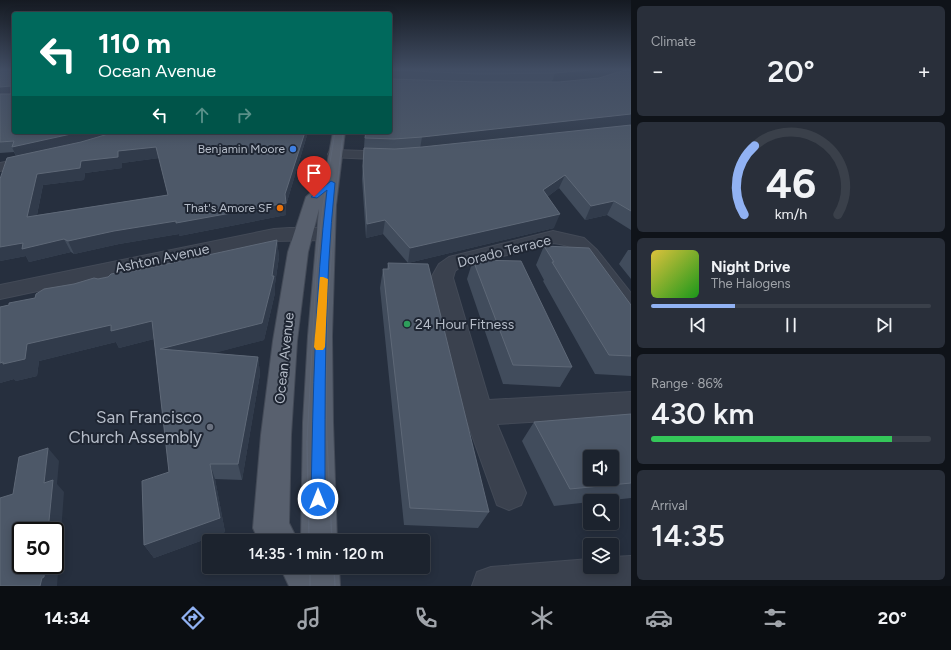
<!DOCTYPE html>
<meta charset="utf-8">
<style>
body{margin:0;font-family:Figtree,sans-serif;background:#292f3a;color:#f1f3f6;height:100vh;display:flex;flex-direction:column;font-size:15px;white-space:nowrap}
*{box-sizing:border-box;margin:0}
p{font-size:13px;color:#a0a4aa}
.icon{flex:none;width:22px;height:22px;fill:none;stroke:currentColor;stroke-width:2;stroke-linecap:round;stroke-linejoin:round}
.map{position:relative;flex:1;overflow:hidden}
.drawer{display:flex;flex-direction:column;gap:6px;padding:6px;background:#0f1319;width:320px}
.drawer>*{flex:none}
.top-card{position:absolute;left:12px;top:12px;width:380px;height:122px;border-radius:4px;box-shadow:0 2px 10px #0003,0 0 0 1px #3a404a;background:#00695c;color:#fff;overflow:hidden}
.tools{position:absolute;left:583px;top:450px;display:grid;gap:8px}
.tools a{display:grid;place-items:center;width:36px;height:36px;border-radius:4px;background:#1c232e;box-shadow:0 2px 10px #0003,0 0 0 1px #3a404a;font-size:20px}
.speed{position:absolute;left:12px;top:522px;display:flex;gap:8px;font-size:20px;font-weight:700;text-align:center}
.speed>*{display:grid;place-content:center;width:52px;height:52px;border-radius:50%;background:#1c232e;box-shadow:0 2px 10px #0003,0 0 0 1px #3a404a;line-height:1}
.speed .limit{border:2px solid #111;border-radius:6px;background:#fff;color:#111}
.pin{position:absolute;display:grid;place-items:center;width:34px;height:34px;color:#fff;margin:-41px -17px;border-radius:50% 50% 50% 0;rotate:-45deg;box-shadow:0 0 4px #0007}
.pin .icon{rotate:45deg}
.me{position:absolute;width:44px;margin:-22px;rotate:0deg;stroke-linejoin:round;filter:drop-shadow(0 0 3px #0008)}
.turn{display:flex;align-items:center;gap:14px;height:84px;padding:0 20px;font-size:18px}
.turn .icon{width:52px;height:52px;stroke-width:2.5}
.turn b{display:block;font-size:28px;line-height:34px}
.lanes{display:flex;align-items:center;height:38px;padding:0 20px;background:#0003;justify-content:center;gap:20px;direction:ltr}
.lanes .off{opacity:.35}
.big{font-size:30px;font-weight:600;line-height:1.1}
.drawer .tile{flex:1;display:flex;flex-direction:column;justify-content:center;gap:6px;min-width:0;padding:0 14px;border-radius:6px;background:#292f3a}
.drawer .dial{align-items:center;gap:0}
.dial svg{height:104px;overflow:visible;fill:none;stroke:#3a404a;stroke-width:7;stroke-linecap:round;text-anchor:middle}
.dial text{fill:#f1f3f6;stroke:none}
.song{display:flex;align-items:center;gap:12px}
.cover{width:48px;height:48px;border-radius:6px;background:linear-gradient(135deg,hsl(50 70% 55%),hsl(120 70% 35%))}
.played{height:4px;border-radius:2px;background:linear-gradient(90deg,#91b2f3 30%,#3a404a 30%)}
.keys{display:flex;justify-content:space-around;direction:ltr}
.heat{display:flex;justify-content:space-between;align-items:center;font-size:22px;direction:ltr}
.charge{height:6px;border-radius:3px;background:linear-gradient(90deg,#34c759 86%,#3a404a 0)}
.trip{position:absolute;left:202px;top:534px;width:228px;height:40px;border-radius:4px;background:#1c232e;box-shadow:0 2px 10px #0003,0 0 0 1px #3a404a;font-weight:600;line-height:40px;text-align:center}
.tabs{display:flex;height:64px;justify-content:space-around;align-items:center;background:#0b0e12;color:#a0a4aa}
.tabs .icon{width:28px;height:28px}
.tabs .current{color:#91b2f3}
.tabs b{font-size:18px;color:#f1f3f6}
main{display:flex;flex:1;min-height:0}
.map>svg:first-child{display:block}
</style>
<main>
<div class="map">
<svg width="631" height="586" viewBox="0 0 631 586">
<rect width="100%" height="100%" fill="#262f3e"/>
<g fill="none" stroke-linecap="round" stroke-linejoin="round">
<g stroke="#434a57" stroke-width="2">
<path id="minor" d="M335,150L394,152L399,153L401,156L399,159L394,160L330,157L328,154L330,151Z
M34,156L39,157L41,160L39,163L0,171V163Z
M289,228H326L333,230L335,234L333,238L326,240L274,241L0,299V285L274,229Z
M553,231L584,238L597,250L631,293V318L623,316L584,258C573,247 568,245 553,243L460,267L455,271L453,278L489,400L631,392V416L497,424L526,493L521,505L509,510L497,505L464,413L431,278L439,264L449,257Z
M631,556V586H472L477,572L491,567L590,559V567H612V557Z"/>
</g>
<g stroke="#434a57" stroke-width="2">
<path id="major" d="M333,132H345L336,205L332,336L333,422L337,541H301L303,422L308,336L319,209L308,252L297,341L291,435L289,523L298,541H259L253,528L261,435L273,341L288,252L306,197L324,181Z
M280,567H339L340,586H289Z"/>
</g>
<use href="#minor" fill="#3a414e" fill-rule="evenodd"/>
<use href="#major" fill="#58606e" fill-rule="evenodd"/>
<path stroke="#5c6575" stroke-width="1" d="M307,442L316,275L323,205L335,132
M327,442C324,338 331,235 343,132"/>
<path stroke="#5c6575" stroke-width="1.5" d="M307,441L309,541
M327,441L332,541
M310,567V586
M334,567L335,586"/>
</g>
<path fill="#414c5c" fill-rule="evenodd" d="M0,69L115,132H308L286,205V215L179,236V234L119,244L74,254L71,252L29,262L26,256L0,261V179L16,156L14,152L0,153ZM159,158L168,195L37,215L43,185L84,180L85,173L122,168V163Z
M390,69L612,73L631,69V230L607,215L585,220L559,188L547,197L554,228L408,263L383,234L366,238L362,179L365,132H390ZM606,75L599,78H592L599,77Z
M277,240L279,257L275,284V293L264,340L213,353L258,357L260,374L242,480L215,479L225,532L154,558L144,545L169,472L154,339L119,348L116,342L39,361L37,376L16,381L14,379L0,383V307L35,298L74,284Z
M544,246L631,305V376L595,374L543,281L544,280L536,265Z
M628,250H631V279L619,264Z
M473,260L572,367L560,387L503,384L467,279Z
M388,263L489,512L478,528L404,525L380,288L383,269H387Z
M631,414V498L604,501H590V502L554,506L522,441L534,422Z"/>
<path fill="#313b4b" d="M598,69H624L610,75L586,80L552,82L555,73Z
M11,86L14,93L0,96V87Z
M631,114V125L420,149L422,137Z
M77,132H114L76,145L17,158L12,147Z
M305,132H308L286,205V215L179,236V234L119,244L74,254L68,241L285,194Z
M156,147L159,158L122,163V168L85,173L84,180L43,185L34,229L27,217L37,174L118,151Z
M565,175L559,188L538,204L543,190Z
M614,201L607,215L585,220L591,206Z
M560,214L554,228L408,263L410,248Z
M385,220L383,234L366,238L367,224Z
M64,239L71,252L29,262L26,256L0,261V247L23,243Z
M277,240L279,257L275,284V293L264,340L166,366L160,349L272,276Z
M152,321L158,338L119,348L116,342L39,361L37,376L16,381L14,379L0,383V363L27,344L111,325Z
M258,357L260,374L242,480L238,464Z
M48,448L59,461L57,484L64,492L57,586H40L42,578L45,565H55V531H48L44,483Z
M210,464L215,479L225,532L154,558L144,545Z"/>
<path fill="#4d5868" stroke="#5e6877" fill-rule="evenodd" d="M0,69H14V132H77L71,134L12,147L14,141L0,142V94H11V86L0,87Z
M390,69H598L589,70L555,73L480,74L391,70L390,71Z
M628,69H631V114L422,137L394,139L365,138L366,132H390V78L391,79L480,82H559L599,78Z
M631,125V211L614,201L591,206L565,175L543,190L560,214L410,248L385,220L367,224L363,166L364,148L395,149L422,147Z
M115,132H305L285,194L286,203L176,223V221L114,231L68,241L64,239L22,249L23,243L0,247V179L7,158L81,142ZM156,147L168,195L27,217L37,174L80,168L81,161L118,157V151Z
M277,240L272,276H274L262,323L160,349L258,357L238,464H210L220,518L144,545L142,481L169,472L152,321L111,331V325L27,344L25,359L3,364V362L0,363V307L9,305V303L35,298L36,294L44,289L74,284L94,278L98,279L108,277L111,274L126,271L130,272Z
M544,246L589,248L631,305V356L609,355L552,262H554Z
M473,260L521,261L572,367L513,365Z
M388,263L428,264L489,512L410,508L383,269H389Z
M631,414V483L570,489L534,422ZM590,457H612V479H590Z
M48,448L44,483L53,480L48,531H21V565H45L44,577L42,578L40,586H0V498L13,494L19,457Z"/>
<linearGradient id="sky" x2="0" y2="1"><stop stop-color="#151a22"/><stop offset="0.46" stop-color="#414d63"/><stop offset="1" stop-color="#414d63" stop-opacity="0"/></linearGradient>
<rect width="631" height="151" fill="url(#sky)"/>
<path fill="#1a73e8" stroke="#114b97" d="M331,181L335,183C324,289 325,392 325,499L323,504L318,506L313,504L311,499C313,395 315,292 327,190L317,198L311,197Z"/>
<path fill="#f59e0b" d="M320,277H323L328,279L325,347L323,350H316L314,347Z"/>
<circle fill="#3f7fe0" stroke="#1f2633" stroke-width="1.5" cx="293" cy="149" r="4"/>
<circle fill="#e8710a" stroke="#1f2633" stroke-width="1.5" cx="280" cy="208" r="4"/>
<circle fill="#2e9e5b" stroke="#1f2633" stroke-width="1.5" cx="407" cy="324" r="4"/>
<circle fill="#6b7280" stroke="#1f2633" stroke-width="1.5" cx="210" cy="427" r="4"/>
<g text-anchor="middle" stroke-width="4" stroke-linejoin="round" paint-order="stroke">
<g font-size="12" fill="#b6bdc9" stroke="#1f2633" text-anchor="end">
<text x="285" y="153">Benjamin Moore</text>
<text x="272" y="212">That's Amore SF</text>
</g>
<g font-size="14" fill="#b6bdc9" stroke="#1f2633">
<text transform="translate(504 251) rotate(-14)" y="5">Dorado Terrace</text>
<text transform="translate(162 258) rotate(-12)" y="5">Ashton Avenue</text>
<text transform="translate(284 358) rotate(-84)" y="5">Ocean Avenue</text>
</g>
<g font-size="14" fill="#b6bdc9" stroke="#1f2633" text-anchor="start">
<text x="415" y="329">24 Hour Fitness</text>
</g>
<g font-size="17" fill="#b6bdc9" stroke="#1f2633" text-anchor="end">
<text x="202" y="423">San Francisco<tspan x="202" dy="20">Church Assembly</tspan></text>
</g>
</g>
</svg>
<div class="tools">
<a><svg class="icon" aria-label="sound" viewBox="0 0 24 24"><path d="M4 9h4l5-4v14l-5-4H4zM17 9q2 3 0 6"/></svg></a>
<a><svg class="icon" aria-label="search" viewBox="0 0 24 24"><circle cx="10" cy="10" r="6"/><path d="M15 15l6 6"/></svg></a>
<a><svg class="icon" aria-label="layers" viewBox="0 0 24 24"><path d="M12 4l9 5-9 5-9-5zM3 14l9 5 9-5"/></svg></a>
</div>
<div class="speed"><div class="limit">50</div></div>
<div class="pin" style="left:314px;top:197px;background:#d93025"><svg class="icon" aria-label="arrive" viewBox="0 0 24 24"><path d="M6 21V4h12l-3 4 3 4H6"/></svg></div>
<svg class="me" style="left:318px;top:499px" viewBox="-20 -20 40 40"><circle r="17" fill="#1a73e8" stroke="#fff" stroke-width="3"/><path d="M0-11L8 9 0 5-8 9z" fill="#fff"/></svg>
<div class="trip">14:35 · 1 min · 120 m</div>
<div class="top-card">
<div class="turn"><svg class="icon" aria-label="left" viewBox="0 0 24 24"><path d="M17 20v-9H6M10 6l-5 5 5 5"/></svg><div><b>110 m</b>Ocean Avenue</div></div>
<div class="lanes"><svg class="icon" aria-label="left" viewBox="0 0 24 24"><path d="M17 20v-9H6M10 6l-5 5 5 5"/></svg><svg class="icon off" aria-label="ahead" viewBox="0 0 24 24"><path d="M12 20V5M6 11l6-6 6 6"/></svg><svg class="icon off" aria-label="right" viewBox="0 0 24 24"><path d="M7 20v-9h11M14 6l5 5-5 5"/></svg></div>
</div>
</div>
<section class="drawer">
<div class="tile"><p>Climate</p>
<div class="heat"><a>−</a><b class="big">20°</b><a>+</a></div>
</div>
<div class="tile dial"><svg viewBox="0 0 100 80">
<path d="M14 69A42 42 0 1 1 86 69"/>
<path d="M14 69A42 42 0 0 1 22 16" stroke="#91b2f3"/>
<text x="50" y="56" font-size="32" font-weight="700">46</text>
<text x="50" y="72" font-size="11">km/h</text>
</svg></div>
<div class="tile">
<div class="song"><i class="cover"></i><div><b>Night Drive</b><p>The Halogens</p></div></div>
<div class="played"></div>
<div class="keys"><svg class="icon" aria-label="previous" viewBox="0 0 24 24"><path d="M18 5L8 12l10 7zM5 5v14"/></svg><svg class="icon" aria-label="pause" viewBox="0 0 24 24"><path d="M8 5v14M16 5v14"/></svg><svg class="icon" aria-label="next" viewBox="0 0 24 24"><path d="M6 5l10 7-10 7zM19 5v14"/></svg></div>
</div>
<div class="tile"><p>Range · 86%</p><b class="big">430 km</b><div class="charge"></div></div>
<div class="tile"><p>Arrival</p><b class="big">14:35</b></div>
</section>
</main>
<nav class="tabs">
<b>14:34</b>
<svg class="icon current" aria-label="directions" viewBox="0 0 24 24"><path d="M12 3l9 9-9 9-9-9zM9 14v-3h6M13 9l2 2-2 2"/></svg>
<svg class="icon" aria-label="music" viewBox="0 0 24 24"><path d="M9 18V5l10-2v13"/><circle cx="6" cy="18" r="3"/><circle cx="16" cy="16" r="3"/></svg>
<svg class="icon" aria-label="phone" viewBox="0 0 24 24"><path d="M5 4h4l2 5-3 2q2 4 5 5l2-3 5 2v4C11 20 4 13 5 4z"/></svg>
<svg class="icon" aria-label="climate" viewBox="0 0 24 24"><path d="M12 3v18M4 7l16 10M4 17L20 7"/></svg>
<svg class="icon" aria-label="car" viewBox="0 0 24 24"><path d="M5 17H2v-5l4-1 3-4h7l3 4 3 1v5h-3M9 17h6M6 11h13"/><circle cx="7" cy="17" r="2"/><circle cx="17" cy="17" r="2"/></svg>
<svg class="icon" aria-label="filters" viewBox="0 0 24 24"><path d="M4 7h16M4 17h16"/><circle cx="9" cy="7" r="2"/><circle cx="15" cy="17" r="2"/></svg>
<b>20°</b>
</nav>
